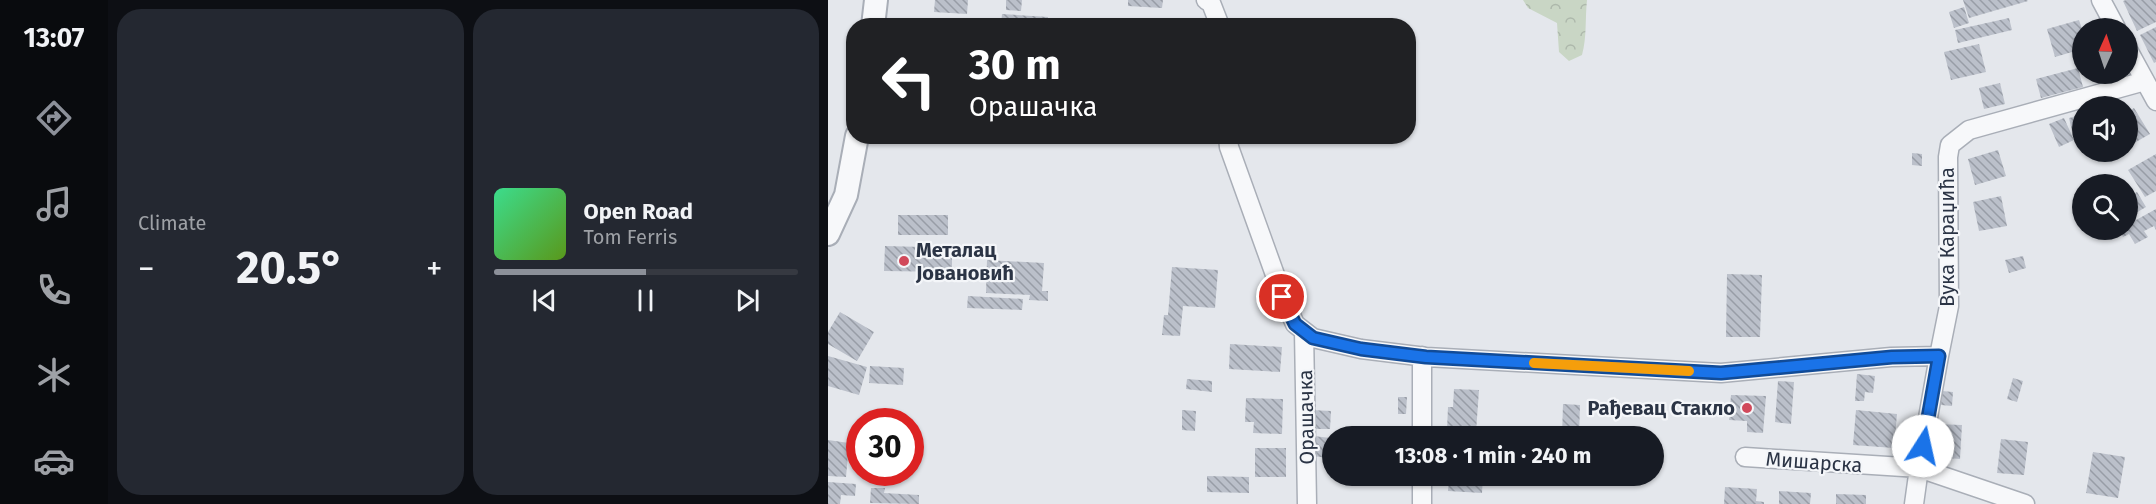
<!DOCTYPE html>
<meta charset="utf-8">
<style>
body{margin:0;font-family:"Fira Sans",sans-serif;background:#242831;color:#f1f3f6;height:100vh;display:flex;flex-direction:column;font-size:22px;white-space:nowrap}
*{box-sizing:border-box;margin:0}
p{font-size:20px;color:#9ea1a6}
.icon{flex:none;width:33px;height:33px;fill:none;stroke:currentColor;stroke-width:2;stroke-linecap:round;stroke-linejoin:round}
.map{position:relative;flex:1;overflow:hidden}
.panel{display:flex;flex-direction:column;gap:9px;padding:9px;background:#0d0f14;width:720px}
.panel>*{flex:none}
.hud{position:absolute;left:18px;top:18px;width:570px;height:126px;border-radius:24px;box-shadow:0 2px 4px #0004;background:#202124;color:#fff;overflow:hidden}
.needle{width:39px;rotate:3deg}
.buttons{position:absolute;left:1244px;top:18px;display:grid;gap:12px}
.buttons a{display:grid;place-items:center;width:66px;height:66px;border-radius:50%;background:#171b24;box-shadow:0 2px 4px #0004;font-size:30px}
.speed{position:absolute;left:18px;top:408px;display:flex;gap:12px;font-size:30px;font-weight:700;text-align:center}
.speed>*{display:grid;place-content:center;width:78px;height:78px;border-radius:50%;background:#171b24;box-shadow:0 2px 4px #0004;line-height:1}
.speed .limit{border:9px solid #d22;background:#fff;color:#111}
.pin{position:absolute;display:grid;place-items:center;width:51px;height:51px;color:#fff;margin:-26px;border:3px solid #fff;border-radius:50%;box-shadow:0 2px 6px #0007}
.me{position:absolute;width:66px;margin:-33px;rotate:10deg;stroke-linejoin:round;filter:drop-shadow(0 0 4px #0008)}
.turn{display:flex;align-items:center;gap:21px;height:126px;padding:0 24px;font-size:27px}
.turn .icon{width:78px;height:78px;stroke-width:2.5}
.turn b{display:block;font-size:42px;line-height:51px}
.big{font-size:45px;font-weight:700;line-height:1.1}
.panel .card{flex:1;display:flex;flex-direction:column;justify-content:center;gap:9px;min-width:0;padding:0 21px;border-radius:24px;background:#242831}
.song{display:flex;align-items:center;gap:18px}
.cover{width:72px;height:72px;border-radius:9px;background:linear-gradient(135deg,hsl(150 70% 55%),hsl(90 70% 35%))}
.played{height:6px;border-radius:3px;background:linear-gradient(90deg,#8c9099 50%,#363941 50%)}
.keys{display:flex;justify-content:space-around;direction:ltr}
.heat{display:flex;justify-content:space-between;align-items:center;font-size:33px;direction:ltr}
.panel .tiles{flex:1;display:grid;gap:9px;grid-template-columns:repeat(2,1fr)}
.trip{position:absolute;left:494px;top:426px;width:342px;height:60px;border-radius:30px;background:#171b24;box-shadow:0 2px 4px #0004;font-weight:700;line-height:60px;text-align:center}
main{display:flex;flex:1;min-height:0}
.menu{display:flex;flex-direction:column;width:108px;justify-content:space-around;align-items:center;background:#090b0e;color:#9ea1a6}
.menu .icon{width:42px;height:42px}
.menu .current{color:#8c9099}
.menu b{font-size:27px;color:#f1f3f6}
.map>svg:first-child{display:block}
</style>
<main>
<nav class="menu">
<b>13:07</b>
<svg class="icon current" aria-label="directions" viewBox="0 0 24 24"><path d="M12 3l9 9-9 9-9-9zM9 14v-3h6M13 9l2 2-2 2"/></svg>
<svg class="icon" aria-label="music" viewBox="0 0 24 24"><path d="M9 18V5l10-2v13"/><circle cx="6" cy="18" r="3"/><circle cx="16" cy="16" r="3"/></svg>
<svg class="icon" aria-label="phone" viewBox="0 0 24 24"><path d="M5 4h4l2 5-3 2q2 4 5 5l2-3 5 2v4C11 20 4 13 5 4z"/></svg>
<svg class="icon" aria-label="climate" viewBox="0 0 24 24"><path d="M12 3v18M4 7l16 10M4 17L20 7"/></svg>
<svg class="icon" aria-label="car" viewBox="0 0 24 24"><path d="M5 17H2v-5l4-1 3-4h7l3 4 3 1v5h-3M9 17h6M6 11h13"/><circle cx="7" cy="17" r="2"/><circle cx="17" cy="17" r="2"/></svg>
</nav>
<section class="panel">
<div class="tiles">
<div class="card"><p>Climate</p>
<div class="heat"><a>−</a><b class="big">20.5°</b><a>+</a></div>
</div>
<div class="card">
<div class="song"><i class="cover"></i><div><b>Open Road</b><p>Tom Ferris</p></div></div>
<div class="played"></div>
<div class="keys"><svg class="icon" aria-label="previous" viewBox="0 0 24 24"><path d="M18 5L8 12l10 7zM5 5v14"/></svg><svg class="icon" aria-label="pause" viewBox="0 0 24 24"><path d="M8 5v14M16 5v14"/></svg><svg class="icon" aria-label="next" viewBox="0 0 24 24"><path d="M6 5l10 7-10 7zM19 5v14"/></svg></div>
</div>
</div>
</section>
<div class="map">
<svg width="1328" height="504" viewBox="0 0 1328 504">
<defs>
<pattern id="forest-crowns" width="20" height="18" patternUnits="userSpaceOnUse" patternTransform="scale(1.5)"><rect width="20" height="18" fill="#c9d6c5"/><path d="M2 6a3 3 0 1 1 6 0M12 15a3 3 0 1 1 6 0" fill="none" stroke="#adb8ab"/></pattern>
<pattern id="building-back-hatch" width="6" height="6" patternUnits="userSpaceOnUse" patternTransform="scale(1.5)"><rect width="6" height="6" fill="#bbc0ca"/><path d="M-1 5l2 2M0 0l6 6M5-1l2 2" fill="none" stroke="#989da6"/></pattern>
</defs>
<rect width="100%" height="100%" fill="#e4e7ec"/>
<path fill="url(#forest-crowns)" d="M695,0H759C757,19 759,37 754,55L741,61L731,52L729,23L700,8Z"/>
<path fill="url(#building-back-hatch)" d="M107,0H140L139,14L106,12Z
M178,0H194L193,11L178,10Z
M300,0H335L334,8L300,6Z
M1135,0H1199L1200,1L1141,18Z
M1298,0H1328V22L1309,31L1295,1Z
M1136,7L1141,23L1126,28L1121,12Z
M174,14L220,17L219,26L173,24Z
M1181,18L1184,30L1130,43L1127,30Z
M104,20L144,23V26H104Z
M1251,20L1254,29V49L1227,57L1219,29Z
M1328,27V62L1326,63L1312,35Z
M1151,44L1158,72L1123,80L1116,52Z
M1250,68L1255,87L1213,98L1208,79Z
M1172,83L1177,104L1156,109L1151,88Z
M1306,108L1322,134L1299,147V113Z
M1254,115V128L1244,131L1241,118Z
M1236,118L1246,140L1231,147L1221,124Z
M1170,150L1178,176L1147,185L1140,159Z
M1084,153L1094,154V166L1084,165Z
M1328,154V191L1317,197L1300,170Z
M1309,192L1318,207L1299,218V198Z
M1173,196L1179,226L1151,231L1145,202Z
M1328,209V230L1326,226L1316,231L1320,237L1307,244L1301,234L1295,237L1291,230H1299V225Z
M70,215H120V235H70Z
M57,246L95,247V252H124V272L56,271Z
M1195,256L1198,268L1181,273L1177,260Z
M159,260L216,263L214,291H220V301L201,300L202,295L158,293Z
M344,267L390,270L387,308L355,306L352,336L334,335L336,315H340Z
M899,274L934,275L932,337H898Z
M140,296L195,299L194,310L139,308Z
M12,312L46,332L29,361L0,344V332Z
M402,344L454,347L452,372L401,369Z
M0,356L39,367L31,395L0,386Z
M42,366L76,368L75,385L41,383Z
M1029,374L1047,376L1045,393L1037,392L1036,401H1027Z
M1185,378L1195,381L1189,402L1179,399Z
M359,379L384,381V392L358,389Z
M950,381L966,382L963,424L947,422Z
M626,389L651,390L648,432L619,430L620,407H625Z
M1114,391L1125,392L1124,406L1113,405Z
M903,395L938,396L935,433L919,432V421L901,420Z
M570,397H579L578,414H570Z
M418,398L455,399L454,434L425,433L426,422H417Z
M735,404L752,405L751,436H734Z
M354,410L368,411L367,431L354,430Z
M483,410L503,411L502,429H483Z
M1028,410L1069,414L1066,448L1025,445Z
M1107,424L1134,425L1132,459L1105,457Z
M523,426L556,428L555,436H522Z
M486,436L502,438L501,458L484,456Z
M1173,439L1200,442L1196,475L1169,473Z
M0,440L21,443L18,477L0,476Z
M427,448H458V477H427Z
M1265,452L1297,457L1290,498L1258,493Z
M379,476L421,477V493L379,492Z
M621,476H655L654,493L620,491Z
M0,482L28,484L27,496L13,495L12,504H0Z
M897,487L929,489L928,501L936,502V504H896Z
M43,488H57L56,493L91,495V504L42,503Z
M951,491L983,493L982,504H951Z
M1008,494L1038,495V504H1008Z"/>
<g fill="none" stroke-linecap="round" stroke-linejoin="round">
<g stroke="#a9aeb7" stroke-width="21">
<path id="minor" d="M378,0L383,3L392,26
M1273,0L1288,28
M1299,48L1328,101
M400,136L401,147L455,297L467,324L485,338L533,349L598,357L893,373L1063,357L1111,356L1091,468L917,457
M476,331L479,504
M594,356V436
M1111,356L1121,306L1120,157L1122,145L1141,130L1317,81
M594,476V504
M1086,504L1091,468L1197,504"/>
</g>
<g stroke="#a9aeb7" stroke-width="26">
<path id="tertiary" d="M45,26L48,0
M0,234L18,195L29,136"/>
</g>
<use href="#minor" stroke="#f7f8fa" stroke-width="18"/>
<use href="#tertiary" stroke="#f7f8fa" stroke-width="22"/>
</g>
<g fill="none" stroke-linecap="round" stroke-linejoin="round">
<g stroke="#114b97" stroke-width="15">
<path id="route" d="M454,297L467,324L485,338L533,349L598,357L893,373L1064,357L1111,356L1095,446"/>
</g>
<use href="#route" stroke="#1a73e8" stroke-width="10"/>
<path stroke="#f59e0b" stroke-width="10" d="M706,363L861,371"/>
</g>
<g fill="#d1495b" stroke="#f4f6f9" stroke-width="2">
<circle cx="76" cy="261" r="6"/>
<circle cx="919" cy="408" r="6"/>
</g>
<g text-anchor="middle" stroke-width="4.5" stroke-linejoin="round" paint-order="stroke">
<g font-size="20" fill="#2b3445" stroke="#f4f6f9">
<text transform="translate(1119 237) rotate(-90)" y="7">Вука Караџића</text>
<text transform="translate(478 417) rotate(-91)" y="7">Орашачка</text>
<text transform="translate(986 462) rotate(4)" y="7">Мишарска</text>
</g>
<g font-size="20" font-weight="bold" fill="#2b3445" stroke="#f4f6f9" text-anchor="start">
<text x="88" y="257">Металац<tspan x="88" dy="23">Јовановић</tspan></text>
<text x="907" y="415" text-anchor="end">Рађевац Стакло</text>
</g>
</g>
</svg>
<div class="buttons">
<a><svg class="needle" viewBox="-14 -14 28 28"><path d="M0-13l5 13h-10z" fill="#e53935"/><path d="M0 13l5-13h-10z" fill="#9ea1a6"/></svg></a>
<a><svg class="icon" aria-label="sound" viewBox="0 0 24 24"><path d="M4 9h4l5-4v14l-5-4H4zM17 9q2 3 0 6"/></svg></a>
<a><svg class="icon" aria-label="search" viewBox="0 0 24 24"><circle cx="10" cy="10" r="6"/><path d="M15 15l6 6"/></svg></a>
</div>
<div class="speed"><div class="limit">30</div></div>
<div class="pin" style="left:454px;top:297px;background:#d93025"><svg class="icon" aria-label="arrive" viewBox="0 0 24 24"><path d="M6 21V4h12l-3 4 3 4H6"/></svg></div>
<svg class="me" style="left:1095px;top:446px" viewBox="-20 -20 40 40"><circle r="19" fill="#fff"/><path d="M0-13L10 11 0 6-10 11z" fill="#1a73e8"/></svg>
<div class="trip">13:08 · 1 min · 240 m</div>
<div class="hud">
<div class="turn"><svg class="icon" aria-label="left" viewBox="0 0 24 24"><path d="M17 20v-9H6M10 6l-5 5 5 5"/></svg><div><b>30 m</b>Орашачка</div></div>
</div>
</div>
</main>
